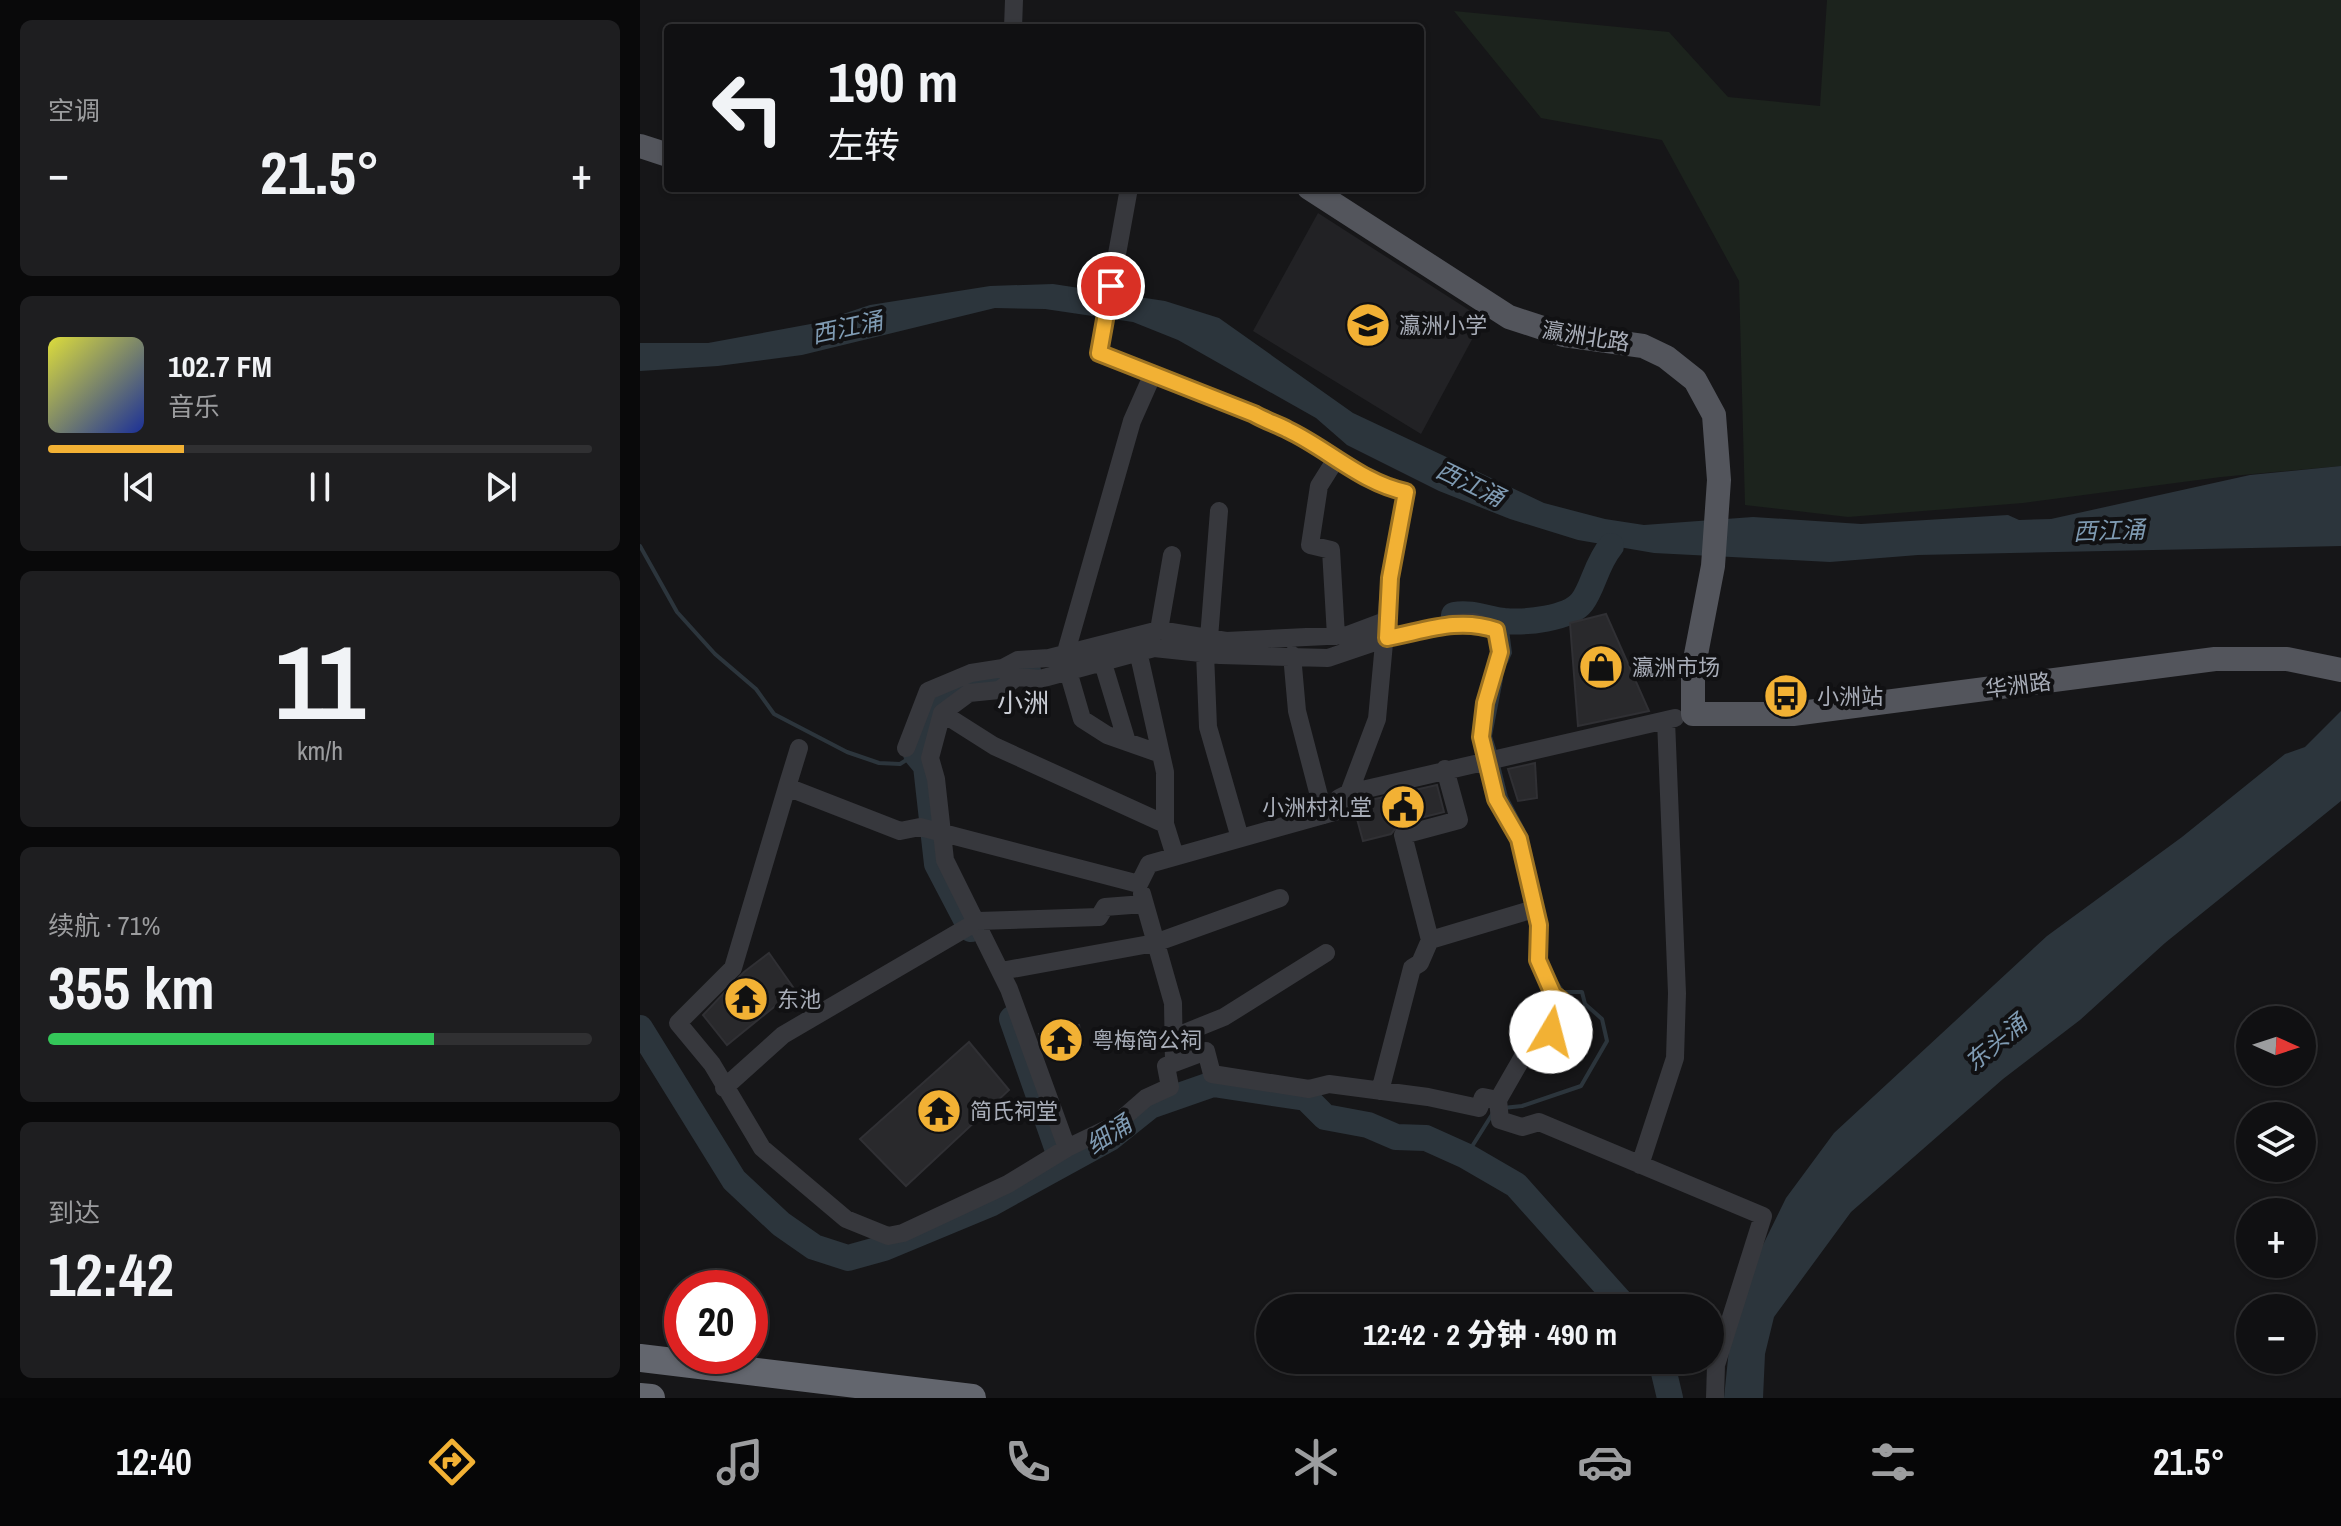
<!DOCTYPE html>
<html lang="zh">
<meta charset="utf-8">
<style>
body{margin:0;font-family:"Archivo Narrow","Noto Sans SC",sans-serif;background:#1e1e20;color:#f1f3f6;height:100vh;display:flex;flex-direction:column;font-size:30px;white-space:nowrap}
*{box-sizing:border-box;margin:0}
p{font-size:26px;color:#9c9d9f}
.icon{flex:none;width:44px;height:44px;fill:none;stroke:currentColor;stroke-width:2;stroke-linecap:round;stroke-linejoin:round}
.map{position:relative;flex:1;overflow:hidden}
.sheet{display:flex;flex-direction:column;gap:20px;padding:20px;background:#09090a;width:640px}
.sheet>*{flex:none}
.top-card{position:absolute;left:24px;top:24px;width:760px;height:168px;border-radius:8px;box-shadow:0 2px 6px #0004,0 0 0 2px #303032;background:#101012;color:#f1f3f6;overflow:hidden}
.needle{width:52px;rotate:93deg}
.buttons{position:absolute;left:1596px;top:1006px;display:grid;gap:16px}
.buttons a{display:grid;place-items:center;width:80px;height:80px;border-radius:50%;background:#101012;box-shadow:0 2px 6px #0004,0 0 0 2px #303032;font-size:40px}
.speed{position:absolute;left:24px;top:1270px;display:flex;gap:16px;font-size:40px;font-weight:700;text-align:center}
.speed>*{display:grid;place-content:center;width:104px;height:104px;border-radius:50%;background:#101012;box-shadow:0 2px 6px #0004,0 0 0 2px #303032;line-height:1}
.speed .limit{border:12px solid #d22;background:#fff;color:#111}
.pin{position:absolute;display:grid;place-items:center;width:68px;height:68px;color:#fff;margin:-34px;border:4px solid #fff;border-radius:50%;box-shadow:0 2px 8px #0007}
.me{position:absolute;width:88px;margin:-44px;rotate:8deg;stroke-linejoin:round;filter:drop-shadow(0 0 6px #0008)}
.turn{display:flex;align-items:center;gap:28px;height:168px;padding:0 32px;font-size:36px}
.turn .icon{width:104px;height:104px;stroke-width:2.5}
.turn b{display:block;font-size:56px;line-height:68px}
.big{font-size:60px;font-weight:800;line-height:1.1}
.sheet .card{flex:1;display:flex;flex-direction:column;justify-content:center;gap:12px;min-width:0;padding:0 28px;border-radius:12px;background:#1e1e20}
.sheet .dial{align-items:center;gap:0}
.dial b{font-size:104px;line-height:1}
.song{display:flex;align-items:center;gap:24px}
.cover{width:96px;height:96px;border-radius:12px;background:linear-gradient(135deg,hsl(60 70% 55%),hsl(230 70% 35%))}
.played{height:8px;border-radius:4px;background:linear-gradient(90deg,#f2b134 25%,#303032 25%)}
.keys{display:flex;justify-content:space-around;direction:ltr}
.heat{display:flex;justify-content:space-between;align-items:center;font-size:44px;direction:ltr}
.charge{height:12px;border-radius:6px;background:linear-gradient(90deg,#34c759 71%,#303032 0)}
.trip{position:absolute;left:616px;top:1294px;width:468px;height:80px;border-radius:40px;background:#101012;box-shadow:0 2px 6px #0004,0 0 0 2px #303032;font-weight:800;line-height:80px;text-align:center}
.tabs{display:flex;height:128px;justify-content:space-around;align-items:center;background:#060607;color:#9c9d9f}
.tabs .icon{width:56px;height:56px}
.tabs .selected{color:#f2b134}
.tabs b{font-size:36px;color:#f1f3f6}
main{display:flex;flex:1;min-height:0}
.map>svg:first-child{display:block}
</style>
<main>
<section class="sheet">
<div class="card"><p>空调</p>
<div class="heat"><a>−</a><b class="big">21.5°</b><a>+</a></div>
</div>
<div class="card">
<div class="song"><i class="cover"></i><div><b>102.7 FM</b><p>音乐</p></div></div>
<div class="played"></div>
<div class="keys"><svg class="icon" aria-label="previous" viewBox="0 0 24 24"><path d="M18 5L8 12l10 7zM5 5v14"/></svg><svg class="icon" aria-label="pause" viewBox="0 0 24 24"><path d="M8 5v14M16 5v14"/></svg><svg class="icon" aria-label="next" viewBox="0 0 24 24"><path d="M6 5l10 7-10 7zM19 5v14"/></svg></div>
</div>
<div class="card dial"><b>11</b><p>km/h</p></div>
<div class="card"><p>续航 · 71%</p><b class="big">355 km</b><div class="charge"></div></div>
<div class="card"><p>到达</p><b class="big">12:42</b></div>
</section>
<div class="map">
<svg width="1701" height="1398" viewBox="0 0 1701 1398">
<rect width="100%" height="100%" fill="#161618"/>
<path fill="#222225" d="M678,213L843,319L781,434L613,331Z"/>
<path fill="#1c231d" d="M1187,0H1701V466L1581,477L1383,503L1208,517L1105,505L1099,281L1022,140L901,118L814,11L1029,32L1088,97L1180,106Z"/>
<path fill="#2c353c" d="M413,284L525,301L579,318L713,413L904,503L965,519L1004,525L1113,517L1221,524L1368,515L1379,520L1411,519L1610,475L1701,466V546L1278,555L1190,562L1014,553L938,540L870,519L799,491L707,445L676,418L538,340L493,322L405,309L355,308L162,355L78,366L0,371V343H68L176,323L230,305L350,286Z
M1701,711V801L1525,943L1440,1020L1363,1079L1211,1212L1134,1317L1125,1354L1123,1398H1084L1090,1339L1116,1259L1146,1198L1194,1133L1407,936L1542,837L1645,754L1665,747Z"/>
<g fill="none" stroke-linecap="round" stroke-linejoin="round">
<path stroke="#2c353c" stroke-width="4" d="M0,546L37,612L75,654L116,689L134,714L207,752L239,763L260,764L276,754
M866,662L870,653L866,622
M855,752L850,736L861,679
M858,765L866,797L887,837
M863,1108L882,1106L941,1086L967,1041L962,1019L945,1004L942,992H923L916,982
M826,1156L853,1113"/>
<path stroke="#2c353c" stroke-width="26" d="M814,615C832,612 847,619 864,621C885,623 929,619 942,602C953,588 956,564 971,546
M331,929L297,864L286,766L276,754C284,717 290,698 328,683C338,679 350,682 360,679C371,677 376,669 388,670
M372,1019L422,1162
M0,1028L94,1180L141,1224L174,1247L208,1258L244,1248L350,1204L470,1138L510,1106L573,1084L666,1098L685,1117L728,1125L756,1137L786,1138L826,1156L876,1185L986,1308
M1021,1360L1030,1398"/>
</g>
<path fill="#29292c" stroke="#303034" stroke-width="2" d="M966,614L1009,711L938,726L930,623Z
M895,763L897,798L878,801L868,769Z
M797,785L804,812L760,823L751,834L723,841L713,804Z
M129,953L155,990L87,1045L63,1015L104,972Z
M439,1025L443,1045L406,1055L399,1034Z
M329,1042L369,1090L266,1186L220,1139Z"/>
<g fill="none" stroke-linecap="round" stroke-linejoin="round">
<path stroke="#37383d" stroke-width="18" d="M373,28L374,0
M519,630L532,555
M696,636L691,550L670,545L679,486L696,459
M569,638L579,511
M498,651L525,772V824L535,856
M426,652L492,421L512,376
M565,653L568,727L600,838
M652,655L657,711L684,815
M462,660L487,742
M428,671L442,719L467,735L521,754
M302,713L354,746L525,824
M266,748L288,691L331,673L363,668L378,660L409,658L519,630L586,641L708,635L748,620
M147,787L159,748
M709,793L1035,718
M502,894L533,1003L534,1063
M790,940L763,835L819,820L805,769
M361,971L515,943L640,898
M532,1038L584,1017L686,953
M84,1088L143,1035L338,921L459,917L465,907L504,904
M740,1091L772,968L780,963L790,940L894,909
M858,1100L860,1120L882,1127L899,1122L1123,1216L1076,1365L1075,1398
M427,1148L369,989L305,860L296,779L290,758L302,713L329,693L359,690L377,677L400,679L514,648L580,655L688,658L747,638L814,623L834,622L856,630L860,652L845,703L841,737L856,799L879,839L899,925L898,960L913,994L921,1000L911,1020V1032L895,1052L885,1053L858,1100L843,1097L839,1108L788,1097L689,1084L669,1089L572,1074L566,1051L526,1066L530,1087L506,1098L475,1125L427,1148L368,1184L263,1233L248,1236L206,1219L122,1148L72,1064L38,1023L93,968L147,787L260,831L280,827L499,884L509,864L701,810L699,798L709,793L737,719L750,578L766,492C722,483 688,449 648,430C637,424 626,421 614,414L459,353L489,188
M1000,1165L1035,1058L1037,993L1026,720"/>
<path stroke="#53555c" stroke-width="24" d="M0,146L28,155
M669,188L869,317L924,335L1003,346L1026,357L1055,380L1074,415L1079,480L1073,566L1053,670V714H1153L1575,659H1647L1701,670"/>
<path stroke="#63666e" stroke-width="28" d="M0,1358L332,1398
M0,1397L11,1398"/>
</g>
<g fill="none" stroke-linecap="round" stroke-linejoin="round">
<g stroke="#9d7322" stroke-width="20">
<path id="route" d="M471,286L459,353L614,414C626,421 637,424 648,430C688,449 722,483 766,492L750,578L747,638C785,631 818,617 856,630L860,652L845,703L841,737L856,799L879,839L899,925L898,960L913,994L921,1000L911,1020V1032"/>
</g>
<use href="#route" stroke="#f2b134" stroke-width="14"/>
</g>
<defs>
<g id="school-disc" transform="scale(2.3)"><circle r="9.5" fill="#f2b134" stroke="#111113"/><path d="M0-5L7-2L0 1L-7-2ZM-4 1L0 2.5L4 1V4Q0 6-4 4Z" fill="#111"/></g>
<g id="shop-disc" transform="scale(2.3)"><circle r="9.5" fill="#f2b134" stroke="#111113"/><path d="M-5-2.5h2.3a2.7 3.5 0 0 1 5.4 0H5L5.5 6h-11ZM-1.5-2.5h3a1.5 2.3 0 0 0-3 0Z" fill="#111"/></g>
<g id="bus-disc" transform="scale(2.3)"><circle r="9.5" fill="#f2b134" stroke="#111113"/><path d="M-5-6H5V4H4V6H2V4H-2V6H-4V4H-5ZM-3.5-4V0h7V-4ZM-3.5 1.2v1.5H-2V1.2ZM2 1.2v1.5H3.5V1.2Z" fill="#111"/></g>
<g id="civic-disc" transform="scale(2.3)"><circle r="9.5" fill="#f2b134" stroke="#111113"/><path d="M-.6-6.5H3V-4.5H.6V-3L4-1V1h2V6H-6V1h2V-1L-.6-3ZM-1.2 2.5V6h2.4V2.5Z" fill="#111"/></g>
<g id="temple-disc" transform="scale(2.3)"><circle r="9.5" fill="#f2b134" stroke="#111113"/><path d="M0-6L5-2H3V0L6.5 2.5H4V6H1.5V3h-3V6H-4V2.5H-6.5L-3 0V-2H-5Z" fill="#111"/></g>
</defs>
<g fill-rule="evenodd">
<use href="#school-disc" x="728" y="325"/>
<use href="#shop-disc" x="961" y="667"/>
<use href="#bus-disc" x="1146" y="696"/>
<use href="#civic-disc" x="763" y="807"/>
<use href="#temple-disc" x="106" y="999"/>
<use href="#temple-disc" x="421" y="1040"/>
<use href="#temple-disc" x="299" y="1111"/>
</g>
<g text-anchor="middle" stroke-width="8" stroke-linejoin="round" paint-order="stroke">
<g font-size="22" fill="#a8adb8" stroke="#111113" text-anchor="start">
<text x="759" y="333">瀛洲小学</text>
<text x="992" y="675">瀛洲市场</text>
<text x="1177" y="704">小洲站</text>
<text x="732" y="815" text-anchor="end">小洲村礼堂</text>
<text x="137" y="1007">东池</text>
<text x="452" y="1048">粤梅简公祠</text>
<text x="330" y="1119">简氏祠堂</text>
</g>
<g font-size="22" fill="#a8adb8" stroke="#111113">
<text transform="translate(946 336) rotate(9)" y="8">瀛洲北路</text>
<text transform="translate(1378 685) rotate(-7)" y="8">华洲路</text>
</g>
<g font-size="24" font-style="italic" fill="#7f9bb3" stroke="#111113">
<text transform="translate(207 328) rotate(-12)" y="8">西江涌</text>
<text transform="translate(830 484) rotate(26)" y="8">西江涌</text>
<text transform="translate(1469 531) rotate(-2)" y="8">西江涌</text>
<text transform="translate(1356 1043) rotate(-40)" y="8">东头涌</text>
<text transform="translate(469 1135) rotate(-34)" y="8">细涌</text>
</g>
<g font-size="26" fill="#c9ccd4" stroke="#111113">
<text x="383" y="712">小洲</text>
</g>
</g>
</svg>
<div class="buttons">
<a><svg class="needle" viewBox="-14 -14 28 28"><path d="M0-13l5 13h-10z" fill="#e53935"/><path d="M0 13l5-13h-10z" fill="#9c9d9f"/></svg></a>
<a><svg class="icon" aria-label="layers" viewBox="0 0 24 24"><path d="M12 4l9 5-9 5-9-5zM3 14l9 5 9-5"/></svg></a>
<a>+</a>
<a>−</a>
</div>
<div class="speed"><div class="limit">20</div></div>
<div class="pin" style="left:471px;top:286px;background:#d93025"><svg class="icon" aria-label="arrive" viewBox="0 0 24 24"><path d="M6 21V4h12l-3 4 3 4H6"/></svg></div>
<svg class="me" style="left:911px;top:1032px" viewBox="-20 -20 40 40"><circle r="19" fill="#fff"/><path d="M0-13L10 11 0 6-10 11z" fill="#f2b134"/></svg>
<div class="trip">12:42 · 2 分钟 · 490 m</div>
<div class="top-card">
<div class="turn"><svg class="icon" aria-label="left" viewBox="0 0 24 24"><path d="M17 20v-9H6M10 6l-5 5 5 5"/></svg><div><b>190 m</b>左转</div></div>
</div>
</div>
</main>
<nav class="tabs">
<b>12:40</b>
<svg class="icon selected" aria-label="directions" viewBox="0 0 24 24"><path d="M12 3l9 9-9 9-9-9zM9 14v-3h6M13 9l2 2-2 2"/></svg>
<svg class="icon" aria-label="music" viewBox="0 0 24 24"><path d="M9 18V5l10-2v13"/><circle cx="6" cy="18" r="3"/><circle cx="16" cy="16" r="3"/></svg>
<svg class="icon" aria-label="phone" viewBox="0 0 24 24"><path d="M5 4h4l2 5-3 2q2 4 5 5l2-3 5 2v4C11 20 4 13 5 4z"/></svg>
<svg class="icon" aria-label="climate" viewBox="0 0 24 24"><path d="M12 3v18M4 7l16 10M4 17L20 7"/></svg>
<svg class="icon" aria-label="car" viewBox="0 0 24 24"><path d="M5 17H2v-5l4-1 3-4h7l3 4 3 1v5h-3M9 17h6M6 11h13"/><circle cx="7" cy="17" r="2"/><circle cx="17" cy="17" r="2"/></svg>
<svg class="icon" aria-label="filters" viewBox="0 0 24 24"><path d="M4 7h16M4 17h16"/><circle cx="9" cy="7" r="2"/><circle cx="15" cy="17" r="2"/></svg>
<b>21.5°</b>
</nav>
